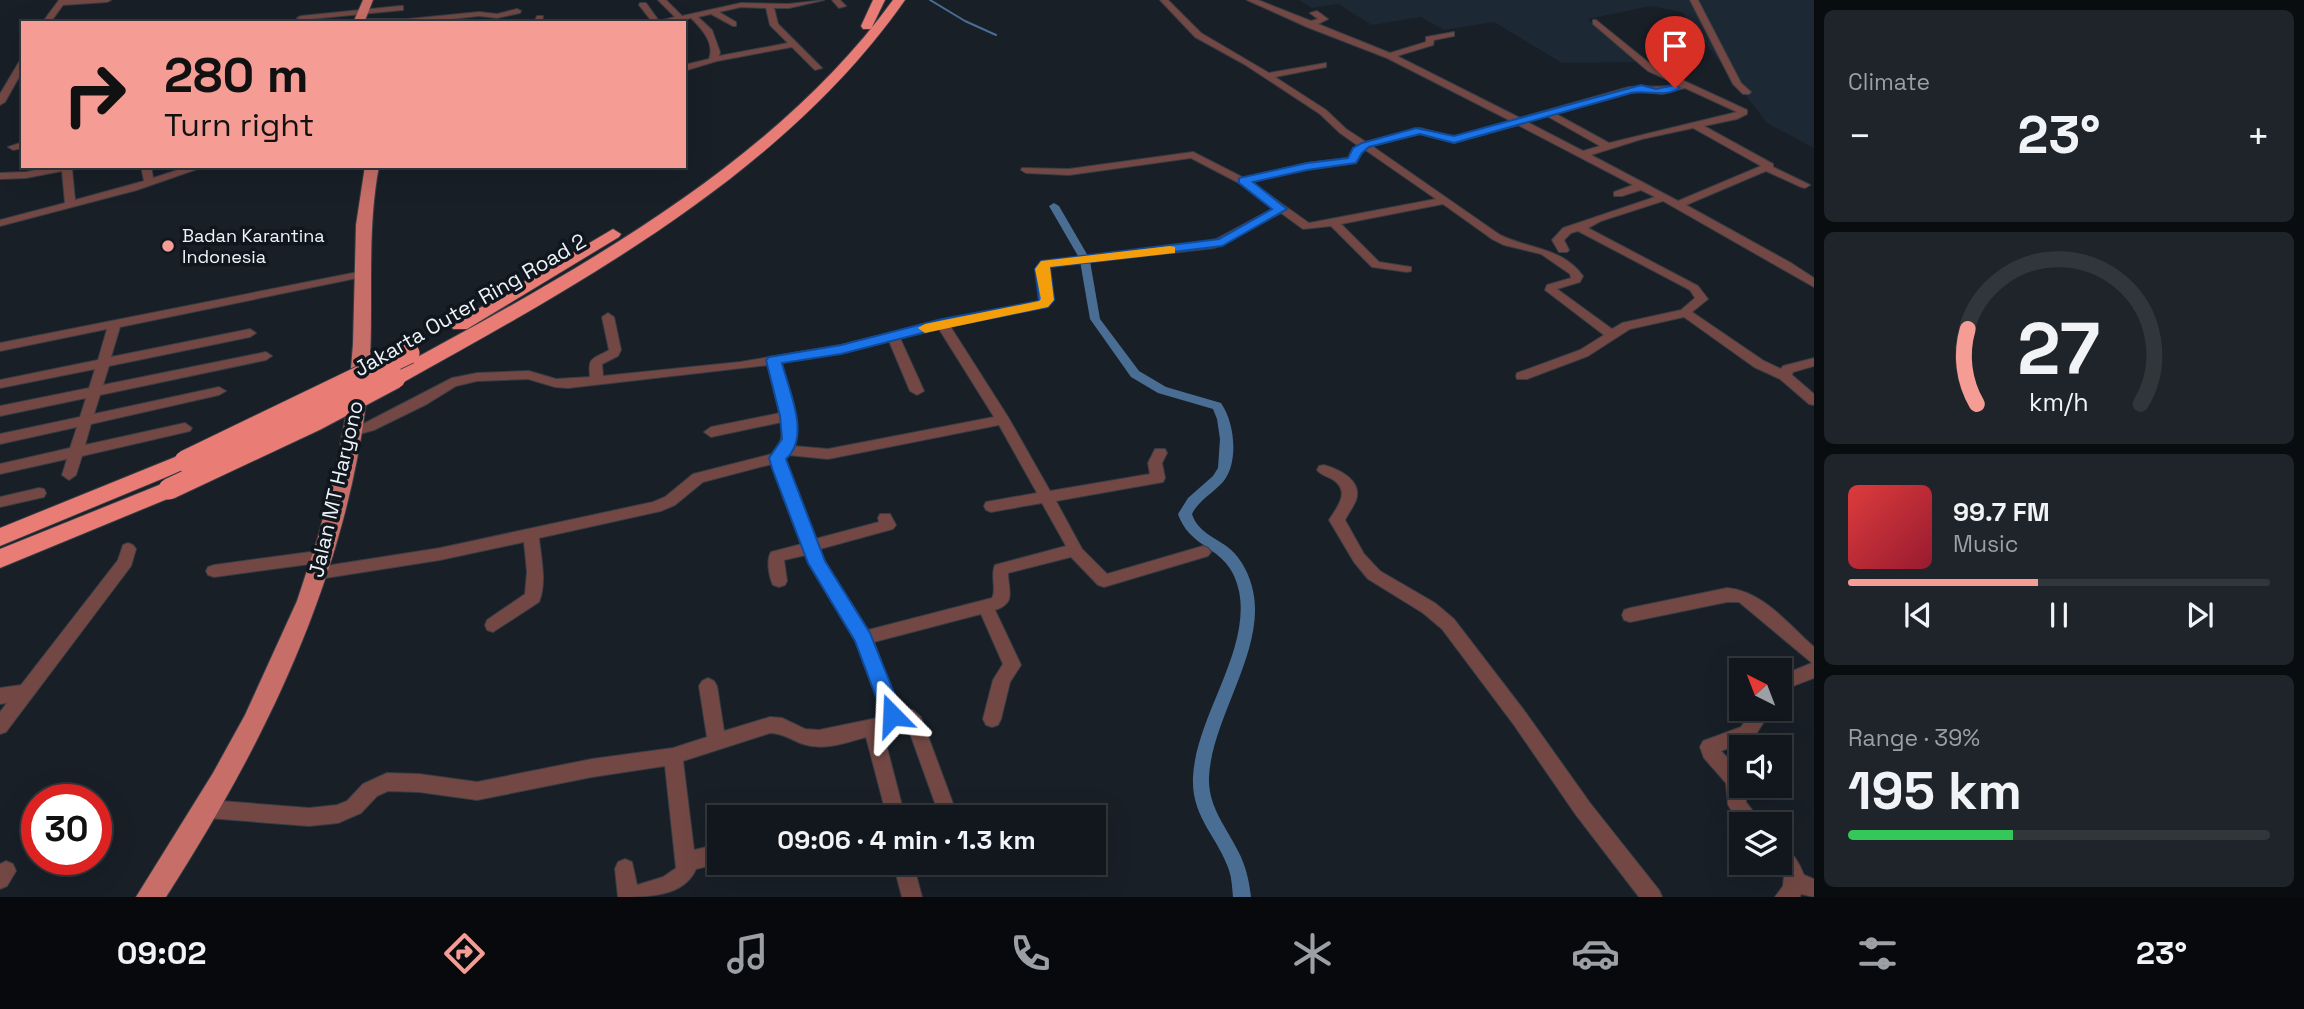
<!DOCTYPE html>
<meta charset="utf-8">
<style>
body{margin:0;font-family:"Space Grotesk",sans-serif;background:#1f242a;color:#f1f3f6;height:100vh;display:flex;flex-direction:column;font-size:26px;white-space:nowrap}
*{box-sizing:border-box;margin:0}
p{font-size:23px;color:#9c9fa4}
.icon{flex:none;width:38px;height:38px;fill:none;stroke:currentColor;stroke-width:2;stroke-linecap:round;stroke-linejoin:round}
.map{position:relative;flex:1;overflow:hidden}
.side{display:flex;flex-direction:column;gap:10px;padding:10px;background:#0a0d10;width:490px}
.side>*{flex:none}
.guide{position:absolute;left:21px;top:21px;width:665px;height:147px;border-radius:0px;box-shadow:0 7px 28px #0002,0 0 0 2px #31363b;background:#f59c94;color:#111;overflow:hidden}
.needle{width:46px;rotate:318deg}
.fabs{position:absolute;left:1729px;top:658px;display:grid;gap:14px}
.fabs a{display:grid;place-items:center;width:63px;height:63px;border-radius:0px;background:#12171d;box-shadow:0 7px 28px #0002,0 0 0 2px #31363b;font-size:35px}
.speed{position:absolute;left:21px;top:784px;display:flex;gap:14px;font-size:35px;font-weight:700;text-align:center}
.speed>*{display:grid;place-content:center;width:91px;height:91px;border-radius:50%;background:#12171d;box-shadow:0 7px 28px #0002,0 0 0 2px #31363b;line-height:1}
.speed .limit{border:10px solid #d22;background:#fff;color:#111}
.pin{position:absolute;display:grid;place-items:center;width:60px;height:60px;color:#fff;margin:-72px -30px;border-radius:50% 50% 50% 0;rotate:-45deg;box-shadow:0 0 7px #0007}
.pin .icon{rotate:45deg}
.me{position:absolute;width:77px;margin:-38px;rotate:339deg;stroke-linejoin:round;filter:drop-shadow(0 0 5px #0008)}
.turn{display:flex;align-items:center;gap:24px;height:147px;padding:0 28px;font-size:32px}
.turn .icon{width:91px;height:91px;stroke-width:2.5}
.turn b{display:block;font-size:49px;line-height:60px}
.big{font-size:52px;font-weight:700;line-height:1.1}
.side .tile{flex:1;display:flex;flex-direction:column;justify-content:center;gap:10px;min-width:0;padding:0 24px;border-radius:10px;background:#1f242a}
.side .dial{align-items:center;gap:0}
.dial svg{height:182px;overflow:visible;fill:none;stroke:#31363b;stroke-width:7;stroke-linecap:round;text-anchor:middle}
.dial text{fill:#f1f3f6;stroke:none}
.song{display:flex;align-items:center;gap:21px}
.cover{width:84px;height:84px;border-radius:10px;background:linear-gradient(135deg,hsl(0 70% 55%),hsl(350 70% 35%))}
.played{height:7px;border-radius:4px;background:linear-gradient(90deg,#f59c94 45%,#31363b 45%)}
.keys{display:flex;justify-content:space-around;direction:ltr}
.heat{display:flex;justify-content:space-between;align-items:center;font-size:38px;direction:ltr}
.charge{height:10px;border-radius:5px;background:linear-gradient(90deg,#34c759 39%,#31363b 0)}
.trip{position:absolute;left:707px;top:805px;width:399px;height:70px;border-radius:0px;background:#12171d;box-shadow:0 7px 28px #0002,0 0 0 2px #31363b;font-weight:700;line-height:70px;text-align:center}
.tab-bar{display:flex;height:112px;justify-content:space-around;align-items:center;background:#07090c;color:#9c9fa4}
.tab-bar .icon{width:49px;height:49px}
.tab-bar .selected{color:#f59c94}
.tab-bar b{font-size:32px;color:#f1f3f6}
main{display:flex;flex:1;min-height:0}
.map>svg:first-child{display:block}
</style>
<main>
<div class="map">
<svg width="1814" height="897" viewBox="0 0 1814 897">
<rect width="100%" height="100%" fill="#181f27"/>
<path fill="#1d2835" d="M1299,0H1814V148L1767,123L1682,12L1651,6L1588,19L1636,62L1562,63L1494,22L1444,30L1421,17L1372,25L1338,4L1312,8Z"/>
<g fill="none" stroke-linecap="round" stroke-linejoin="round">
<path stroke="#4a6d94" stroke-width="2" d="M930,0L965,21L996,35"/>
<path fill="#4a6d94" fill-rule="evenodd" d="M1054,203L1059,206L1088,256L1086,258L1090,261L1100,319L1139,371L1166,387L1221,403C1235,423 1239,463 1223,482C1212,494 1199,500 1192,514C1198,533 1216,537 1230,549C1242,559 1250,576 1253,591C1266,650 1212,717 1209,777C1208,807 1226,826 1238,851C1246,866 1249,880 1251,897H1233C1232,888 1232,879 1229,870C1218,837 1191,817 1193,777C1196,716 1251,651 1239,591C1230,545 1191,552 1178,514L1188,498L1213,476L1218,468L1220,439L1217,419L1213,409L1158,393L1131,377L1090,319L1080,261L1082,259L1078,256L1049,206Z"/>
<g stroke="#363d44" stroke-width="2">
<path id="minor" d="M59,0H111L107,2L63,5L50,23H42Z
M658,0H666L682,16L741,3L789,4L824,0L789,8H774L778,24L822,68L815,70L792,47L717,61L684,71V65L709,59C715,43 702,29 691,18L671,23H653L639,5L640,3H646L659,21L675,17ZM741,7L766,8L770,25L788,43L719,56L720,52L712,30L698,17L711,14L733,26H736V22L719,12Z
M832,0H840L846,6L839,8Z
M1160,0H1168L1201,33L1269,73L1326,63V67L1275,77L1326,110L1346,129L1366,142L1420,128L1454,137L1511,121L1387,58L1307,27L1247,0H1258L1311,21L1318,19L1310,13L1317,11L1328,19L1318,24L1390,53L1426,42V37L1454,32V36L1434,40L1433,45L1397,56L1520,118L1629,87C1646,85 1661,89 1677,84L1648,71L1593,24V20H1596L1654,67L1747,110V114L1737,119L1704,126L1773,164V167L1810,185L1805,188L1801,187L1766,171L1686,205L1791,263L1814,278V287L1663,201L1601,221L1588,228L1698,286L1708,299L1692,312L1764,361L1781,369L1783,366L1814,358V366L1793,372L1792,375L1814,394V405L1809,404L1780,379L1754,367L1684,317L1630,329L1588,356L1527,379H1517L1516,376L1517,373L1580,350L1604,335L1545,290L1547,285L1571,278L1570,274L1541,254L1504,245L1492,239L1443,204L1341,224L1379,262L1411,267V271L1407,272L1372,267L1331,226L1303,229L1281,213L1214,248L1049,267L1054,300L1047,307L950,326L1008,417L1050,491L1150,474L1148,463L1155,449H1165L1167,453L1162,463L1165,478L1163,482L1056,501L1082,549L1107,574L1203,546L1208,548L1211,552L1208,556L1104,587L1098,585L1071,557L1008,573C1008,590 1017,603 995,610L1021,665L1010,682L1001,719L998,725L992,727L986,725L983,719L993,680L1003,664L981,614L874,642L898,707L913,710L921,717L958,817H940L908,728L903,723L896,722L884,736L905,817H887L866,737C846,743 823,751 803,744C791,740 783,733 770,733L683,761L694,850L719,844V863H721L696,869C684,897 647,897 618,897L615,869L618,862L625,859L632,862L637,885L663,877L676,868L665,766L592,777L477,800L419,792L388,791L377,796L361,813L338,823L309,826L208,818L201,815L198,809L201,803L208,800L309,808L337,805L347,801L363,784L387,773L419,774L477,782L592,759L673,748L707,737L699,686L702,681L708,678L714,681L717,686L724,731L770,717L782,718L805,729L819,730L877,718L882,712L857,640L806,555L784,560L787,581L785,585L779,587L773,585C769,577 766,560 771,552L802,544L772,464L703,482L675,505L661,511L539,538C541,558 547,583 539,602L493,632L487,630L485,625L487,620L525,594L527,572L524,542L440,560L319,579L313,577L311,573L313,569L319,567L440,548L653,502L665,497L693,474L772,454C781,445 783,435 782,422L711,437L704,432L711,427L780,413L769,365L568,388L555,387L528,379L477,381L456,386L427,404L374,430L353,436L346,431L348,428L365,423L452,378L477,373L529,371L556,379L590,377C588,356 592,360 609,350L602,317L608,313L614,317L621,350L618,356L602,364L603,376L740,362L841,345L942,320L1039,301L1042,299L1036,269L1041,262L1211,242L1274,208L1239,183L1191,158L1069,175L1026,173L1021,170L1022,168L1069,169L1193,152L1244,178L1307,163L1348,158L1357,145L1340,133L1320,114L1244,64L1195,37ZM1685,88L1737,112L1609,143L1556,114L1630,93L1641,91L1662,94ZM1547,116L1600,146L1583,151L1527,122ZM1518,125L1633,185L1614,192V196H1622L1641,190L1655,197L1563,228L1552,240L1559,252H1567L1569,250L1564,240L1571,233L1578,231L1690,290L1695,298L1681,310L1622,323L1612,329L1557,289L1580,282L1583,276C1562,247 1528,249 1500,235L1372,146L1420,134L1454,143ZM1693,128L1761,166L1678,201L1591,155L1642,139ZM1364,149L1436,199L1309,223L1251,182L1307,169L1356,163ZM939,329L994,417L828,449L793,446C802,419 788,389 781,363L841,353L889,341L910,391L917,395L924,391L900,338ZM999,425L1037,493L986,502L984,506L986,510L991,512L1042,503L1066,546L995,565C990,576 997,589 992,598L868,630L824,561L820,549L893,529L896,525L890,514H880L878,518L879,522L815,539L784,459L788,455L828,459Z
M1690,0H1698L1741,83L1751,92L1749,94H1743L1733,84Z
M400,6H403V10L301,20L297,18L301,16Z
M517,9L521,11L520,13L497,18L479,16L415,23L354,21L358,19H408L479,12L497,14Z
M537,16H543L542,23H534Z
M23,59V70L5,102L0,105V94L19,62Z
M23,142V148L13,150L8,147Z
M57,166H79L72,169L75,200L144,181L141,166H151L153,178L190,166H206L137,190L0,226V220L65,203L62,171L26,178L0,179V173L26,172Z
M363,271L367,272V276L120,327L111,357L250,329L256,333L250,337L109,366L103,385L266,352L272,356L266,360L100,395L94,414L219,387L226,391L219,395L91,424L85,445L185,423L192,428L190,431L82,456L76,475L69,480L62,475L67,459L0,474V464L70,448L77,427L0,444V434L80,417L86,398L0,416V406L89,388L95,369L0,388V380L98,360L107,329L0,351V343Z
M1324,465C1338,469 1363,480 1356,500C1354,506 1348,514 1345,520L1364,554L1380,571L1435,603L1454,619L1526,713L1590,803L1659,890L1662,897H1639L1576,815L1514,725L1442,629L1423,613L1368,579L1354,562L1329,520C1338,506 1351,491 1332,479C1326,476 1321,475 1317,470L1319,466Z
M39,488L44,489L46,493L44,497L0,507V497Z
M128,543L133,545L136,549L131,566L6,732L0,734V712L7,703L0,704V688L21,685L118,560L123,545Z
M325,550L330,552L333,556L330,560L325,562L214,577L208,575L206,571L208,567L214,565Z
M1727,588C1763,591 1788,624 1814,647V678L1780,691V676L1812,663L1739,602H1727L1630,622L1624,620L1622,615L1624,610L1630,608Z
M1753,709H1772L1753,739L1721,751L1741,772V786H1746V802L1763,824L1741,825L1728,805L1726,783L1704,758L1700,747L1703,741L1741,727Z
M1780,844C1791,849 1800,864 1804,875L1814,879V897L1801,894L1800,897H1775L1783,886L1784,876L1774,863H1780Z
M6,861L13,864L16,871L7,886L0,889V864Z
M893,863H913L922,897H902Z"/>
</g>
<g stroke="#363d44" stroke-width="2">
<path id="major" d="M363,0H373L364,23H353Z
M365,166H379C364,245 377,325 366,404C343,584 263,746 166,897H136L213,773L245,715L297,601L318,537L335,472L348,404L353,344L356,225Z"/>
</g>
<g stroke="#363d44" stroke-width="2">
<path id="highway" d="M873,0H885L871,29H863L861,26Z
M893,0H905C784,173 583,282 402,383H388L385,378L388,373C567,276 772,167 893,0Z
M613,229L621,234L619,237L467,329H453L451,325Z
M185,453L193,456L196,461L193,466L0,546V528Z
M169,481L177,483L180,489L177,495L0,568V549Z"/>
</g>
<use href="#minor" fill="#734844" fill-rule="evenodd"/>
<use href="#major" fill="#c76e68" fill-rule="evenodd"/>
<use href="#highway" fill="#e97d76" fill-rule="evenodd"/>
<g stroke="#363d44" stroke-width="23" stroke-linecap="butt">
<path id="highway-bridge" d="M185,461L409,353
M169,489L316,420L395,378"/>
</g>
<use href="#highway-bridge" stroke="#e97d76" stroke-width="21"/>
</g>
<path fill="#1a73e8" stroke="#114b97" stroke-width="2" d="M1641,85L1656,89L1675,85L1680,88C1664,98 1648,90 1631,93L1454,143L1420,134L1369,147L1362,153L1356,163L1307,170L1253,182L1287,209L1222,246L1050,267L1054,300L1048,307L942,328L841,354L782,363C789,391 811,437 786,459L825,561L870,633L903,715L900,721L892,724L885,721L855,641L808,563L773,471L769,458L782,439L780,416L766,360L769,357L841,345L942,319L1039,301L1035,269L1041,261L1219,239L1272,209L1239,183V178L1307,163L1348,158L1353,148L1362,143L1416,128L1454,136Z"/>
<path fill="#f59e0b" d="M1170,246L1175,247V253L1050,267L1054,300L1048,307L925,333L918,328L925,324L1039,301L1041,299L1035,269L1041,261Z"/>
<circle fill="#f59c94" stroke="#0f161d" stroke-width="2.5" cx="168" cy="246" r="7"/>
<g text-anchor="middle" stroke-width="7" stroke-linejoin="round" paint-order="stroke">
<g font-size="18" fill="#eef3f8" stroke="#0f161d" text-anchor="start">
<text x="182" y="242">Badan Karantina<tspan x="182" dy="21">Indonesia</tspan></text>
</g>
<g font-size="21" fill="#eef3f8" stroke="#0f161d">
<text transform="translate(470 305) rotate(-30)" y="7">Jakarta Outer Ring Road 2</text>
<text transform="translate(336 489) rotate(-77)" y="7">Jalan MT Haryono</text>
</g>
</g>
</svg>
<div class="fabs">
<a><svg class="needle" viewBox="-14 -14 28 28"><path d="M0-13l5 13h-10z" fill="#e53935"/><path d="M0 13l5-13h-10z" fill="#9c9fa4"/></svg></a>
<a><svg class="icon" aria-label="sound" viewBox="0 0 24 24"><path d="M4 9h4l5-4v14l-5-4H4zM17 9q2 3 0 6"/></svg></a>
<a><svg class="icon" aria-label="layers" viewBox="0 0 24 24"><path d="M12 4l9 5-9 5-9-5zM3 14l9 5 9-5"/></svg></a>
</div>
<div class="speed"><div class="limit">30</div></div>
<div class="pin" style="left:1675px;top:88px;background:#d93025"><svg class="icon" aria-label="arrive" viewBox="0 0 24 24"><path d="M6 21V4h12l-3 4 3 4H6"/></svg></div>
<svg class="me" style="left:892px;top:715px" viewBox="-20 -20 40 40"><path d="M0-17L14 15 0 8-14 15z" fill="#1a73e8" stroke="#fff" stroke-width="4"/></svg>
<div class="trip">09:06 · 4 min · 1.3 km</div>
<div class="guide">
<div class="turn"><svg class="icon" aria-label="right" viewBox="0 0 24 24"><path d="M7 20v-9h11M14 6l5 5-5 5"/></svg><div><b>280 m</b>Turn right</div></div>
</div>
</div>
<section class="side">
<div class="tile"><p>Climate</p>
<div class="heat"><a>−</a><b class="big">23°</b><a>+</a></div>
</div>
<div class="tile dial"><svg viewBox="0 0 100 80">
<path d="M14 69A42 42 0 1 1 86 69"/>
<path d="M14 69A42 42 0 0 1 10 36" stroke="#f59c94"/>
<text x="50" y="56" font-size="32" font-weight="700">27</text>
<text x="50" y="72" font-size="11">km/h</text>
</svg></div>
<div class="tile">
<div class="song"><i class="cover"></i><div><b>99.7 FM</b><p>Music</p></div></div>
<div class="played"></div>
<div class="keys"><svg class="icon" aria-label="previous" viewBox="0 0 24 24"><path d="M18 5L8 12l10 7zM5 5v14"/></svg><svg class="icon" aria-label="pause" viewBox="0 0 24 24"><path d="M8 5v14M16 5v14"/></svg><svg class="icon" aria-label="next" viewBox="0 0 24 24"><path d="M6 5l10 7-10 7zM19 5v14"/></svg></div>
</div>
<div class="tile"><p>Range · 39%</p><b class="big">195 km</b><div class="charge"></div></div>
</section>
</main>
<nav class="tab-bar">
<b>09:02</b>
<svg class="icon selected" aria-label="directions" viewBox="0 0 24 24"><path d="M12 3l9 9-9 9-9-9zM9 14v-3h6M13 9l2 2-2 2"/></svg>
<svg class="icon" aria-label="music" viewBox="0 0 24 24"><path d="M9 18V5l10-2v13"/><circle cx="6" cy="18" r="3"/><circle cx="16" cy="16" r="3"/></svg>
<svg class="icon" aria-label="phone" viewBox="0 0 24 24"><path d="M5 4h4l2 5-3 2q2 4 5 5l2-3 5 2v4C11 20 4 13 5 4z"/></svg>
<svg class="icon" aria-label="climate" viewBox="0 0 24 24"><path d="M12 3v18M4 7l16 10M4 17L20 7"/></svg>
<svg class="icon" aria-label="car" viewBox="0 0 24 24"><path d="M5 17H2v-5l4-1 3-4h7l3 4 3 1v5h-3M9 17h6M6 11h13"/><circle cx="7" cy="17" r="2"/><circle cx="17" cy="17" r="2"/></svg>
<svg class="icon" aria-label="filters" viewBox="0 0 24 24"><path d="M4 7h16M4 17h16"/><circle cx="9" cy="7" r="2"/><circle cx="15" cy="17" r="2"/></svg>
<b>23°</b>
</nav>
